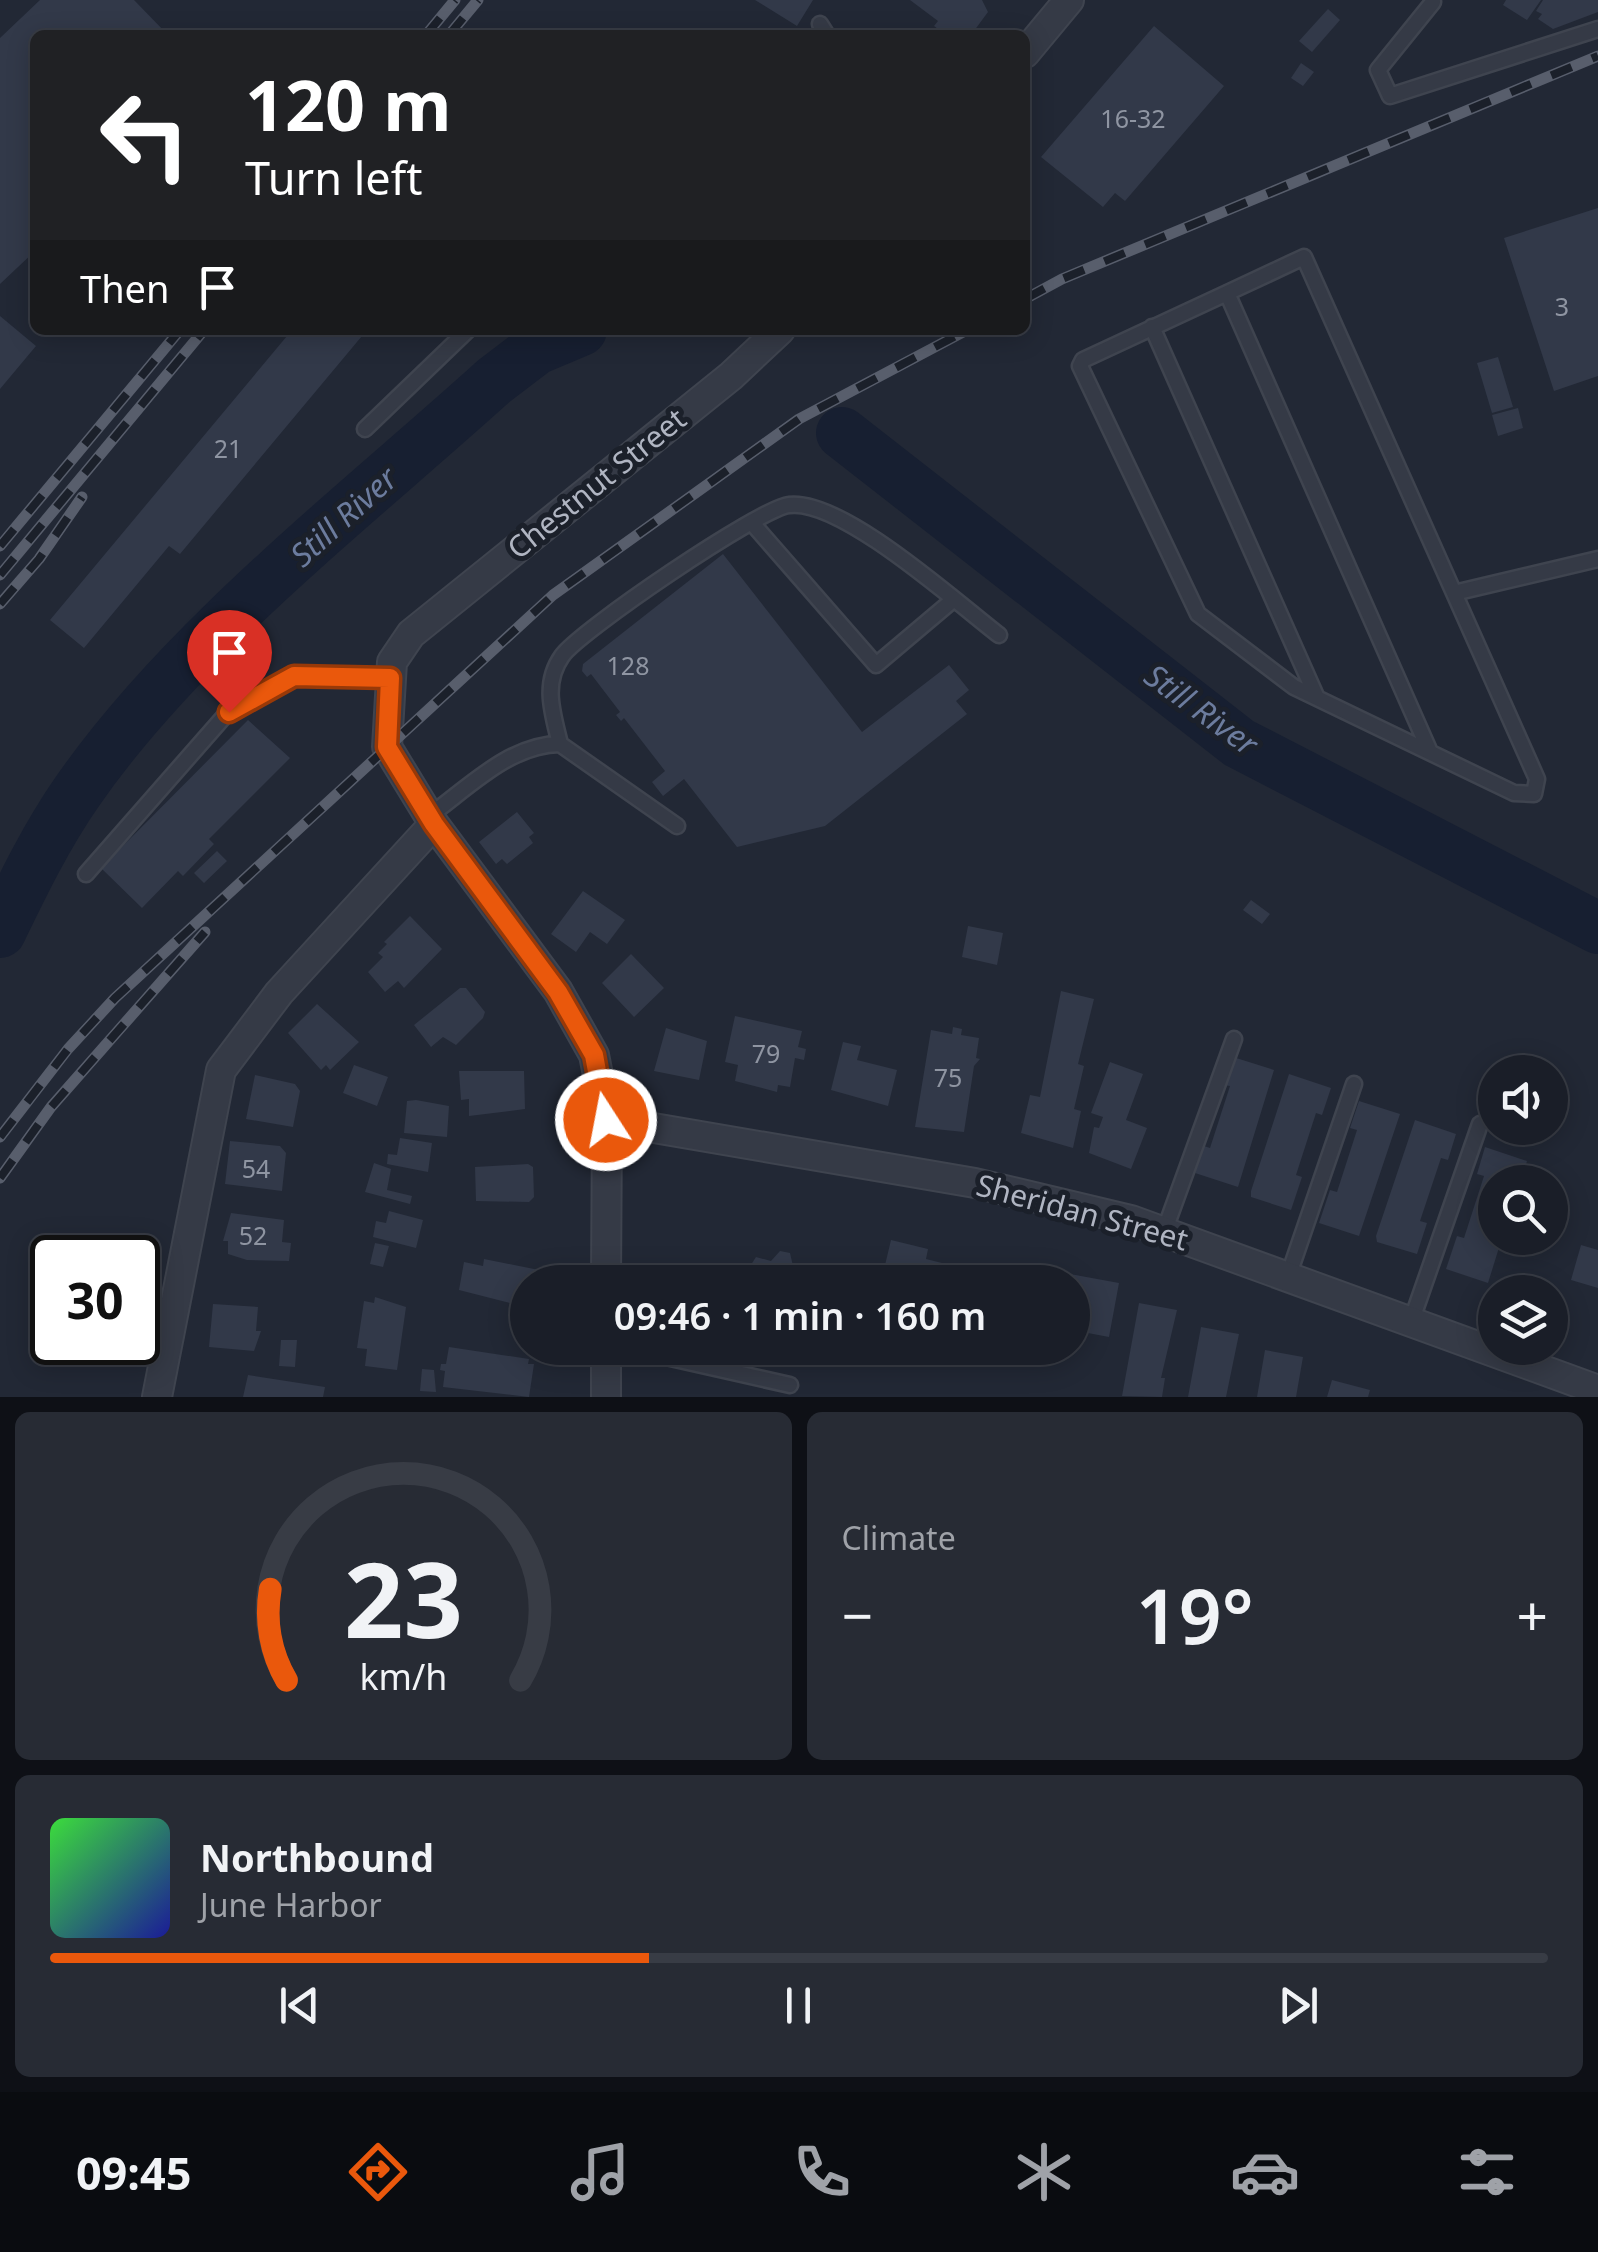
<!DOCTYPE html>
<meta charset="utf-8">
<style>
body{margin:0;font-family:"Noto Sans",sans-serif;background:#272b34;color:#f1f3f6;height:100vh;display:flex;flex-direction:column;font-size:38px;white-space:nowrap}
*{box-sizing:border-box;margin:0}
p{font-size:32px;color:#9fa2a8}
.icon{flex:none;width:55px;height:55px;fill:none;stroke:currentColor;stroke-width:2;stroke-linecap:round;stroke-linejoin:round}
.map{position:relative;height:1397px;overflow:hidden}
.panel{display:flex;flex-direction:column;gap:15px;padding:15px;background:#0e1016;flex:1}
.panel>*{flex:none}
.banner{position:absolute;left:30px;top:30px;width:1000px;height:305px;border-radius:15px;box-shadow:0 5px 25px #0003,0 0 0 2px #383c45;background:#202124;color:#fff;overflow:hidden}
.tools{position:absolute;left:1478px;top:1055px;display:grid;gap:20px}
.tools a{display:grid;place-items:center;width:90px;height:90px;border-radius:50%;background:#1a1e28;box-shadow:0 5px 25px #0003,0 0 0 2px #383c45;font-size:50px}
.speed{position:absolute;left:30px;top:1235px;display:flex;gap:20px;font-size:50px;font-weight:700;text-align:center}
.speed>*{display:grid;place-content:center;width:130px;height:130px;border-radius:50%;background:#1a1e28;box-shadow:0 5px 25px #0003,0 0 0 2px #383c45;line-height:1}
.speed .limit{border:5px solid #111;border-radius:15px;background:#fff;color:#111}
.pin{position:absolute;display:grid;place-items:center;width:85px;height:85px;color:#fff;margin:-102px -42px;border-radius:50% 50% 50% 0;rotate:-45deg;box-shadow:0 0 10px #0007}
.pin .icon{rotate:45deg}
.me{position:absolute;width:110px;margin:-55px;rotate:349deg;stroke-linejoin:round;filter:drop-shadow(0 0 8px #0008)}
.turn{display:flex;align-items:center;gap:35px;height:210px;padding:0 50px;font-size:45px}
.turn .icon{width:130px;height:130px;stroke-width:2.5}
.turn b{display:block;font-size:70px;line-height:85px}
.then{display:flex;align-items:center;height:95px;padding:0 50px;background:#0003;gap:20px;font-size:38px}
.big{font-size:75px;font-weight:600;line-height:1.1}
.panel .widget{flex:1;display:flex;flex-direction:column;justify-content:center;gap:15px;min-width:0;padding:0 35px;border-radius:15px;background:#272b34}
.panel .dial{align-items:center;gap:0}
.dial svg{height:260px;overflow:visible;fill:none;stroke:#383c45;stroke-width:7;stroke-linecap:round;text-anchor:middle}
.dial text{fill:#f1f3f6;stroke:none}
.song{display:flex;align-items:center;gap:30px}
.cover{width:120px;height:120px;border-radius:15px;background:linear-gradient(135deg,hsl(120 70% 55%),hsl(240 70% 35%))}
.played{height:10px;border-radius:5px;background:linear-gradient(90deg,#ea580c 40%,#383c45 40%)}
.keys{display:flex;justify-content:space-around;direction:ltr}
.heat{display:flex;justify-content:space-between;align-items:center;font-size:55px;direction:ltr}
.panel .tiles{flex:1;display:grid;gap:15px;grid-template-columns:1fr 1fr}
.widget:last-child{grid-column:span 2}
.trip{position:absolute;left:510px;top:1265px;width:580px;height:100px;border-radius:50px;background:#1a1e28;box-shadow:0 5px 25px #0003,0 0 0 2px #383c45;font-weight:600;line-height:100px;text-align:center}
.menu{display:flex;height:160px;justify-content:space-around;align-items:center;background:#0a0c10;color:#9fa2a8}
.menu .icon{width:70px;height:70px}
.menu .selected{color:#ea580c}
.menu b{font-size:45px;color:#f1f3f6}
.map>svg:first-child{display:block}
</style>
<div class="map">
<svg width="1598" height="1397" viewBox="0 0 1598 1397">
<rect width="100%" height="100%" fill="#222835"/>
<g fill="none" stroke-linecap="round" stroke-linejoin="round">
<path stroke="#171f31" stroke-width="52" d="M842,433L1239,743L1598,928
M0,932C23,884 47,835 77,792C182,640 356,506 494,381L536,349L581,330"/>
</g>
<path fill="#323949" d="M40,0H134L168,35H35V251L0,284V38Z
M755,0H813L797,26Z
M910,0H982L988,12L971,35L951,30L946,35L934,26L938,21Z
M1506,0H1541L1527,20L1503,5Z
M1543,0H1598V12L1553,29L1538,19L1542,14L1536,11Z
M1328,9L1340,20L1312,52L1299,41Z
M1154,26L1224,86L1125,201L1115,193L1103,207L1041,157Z
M1301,63L1314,72L1303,86L1291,78Z
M1598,208V376L1554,391L1504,238Z
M0,316L36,346L0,389Z
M292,330H367L180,554L169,546L84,648L50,620Z
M1498,357L1513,407L1492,413L1477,363Z
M1518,408L1523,428L1498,436L1492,415Z
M723,554L862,732L949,665L969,690L956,701L967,714L825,826L737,847L684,779L663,796L652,782L665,771L624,718L621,721L616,715L620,712L591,674L587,677L582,671L583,664Z
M248,720L290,758L209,839L214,844L183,876L178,871L142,908L101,868Z
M517,812L534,833L529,837L533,843L507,864L502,859L496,864L479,842Z
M217,851L227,861L204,883L194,873Z
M583,891L625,920L607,944L590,932L576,952L551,934Z
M1251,900L1270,914L1262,924L1243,910Z
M410,916L442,949L404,988L398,981L385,992L368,972L383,957L378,953L387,944L384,942Z
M968,926L1003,933L997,965L962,957Z
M631,954L664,988L634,1017L602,983Z
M460,988H466L485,1012L483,1018L456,1045L443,1037L431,1047L414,1025Z
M1061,991L1094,999L1078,1064L1084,1066L1074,1109L1081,1111L1073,1148L1021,1133L1030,1095L1040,1097Z
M317,1004L359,1042L330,1070L326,1065L321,1070L288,1033Z
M735,1016L802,1031L798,1047L806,1049L804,1060L795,1058L790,1087L778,1085L777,1092L735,1081L738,1065L725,1062Z
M953,1027L962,1029L961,1035L979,1038L976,1058L980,1059L974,1066L964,1132L915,1127L931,1030L952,1034Z
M666,1028L707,1041L699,1080L654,1071Z
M843,1042L861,1046L857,1060L897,1070L888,1106L831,1090Z
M1233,1057L1274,1070L1238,1187L1195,1173L1204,1146L1210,1148L1230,1086L1224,1085Z
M1110,1062L1143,1074L1126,1120L1147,1128L1131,1169L1089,1153L1094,1127L1099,1128L1103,1117L1091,1113Z
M354,1065L388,1077L377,1106L343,1093Z
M459,1071H524L525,1109L469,1116V1099L461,1100Z
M1289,1074L1331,1088L1322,1115L1316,1113L1296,1175L1302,1177L1291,1210L1251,1197V1191Z
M255,1075L295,1084L300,1091L293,1127L246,1119Z
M416,1100L449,1106L447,1137L404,1133L407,1101Z
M1359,1101L1400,1114L1359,1236L1319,1223L1330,1190L1337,1192L1357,1130L1350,1128Z
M1415,1120L1456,1134L1448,1160L1441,1158L1420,1221L1427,1223L1417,1254L1377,1242L1376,1236Z
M400,1138L432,1143L428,1172L387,1164L388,1154L397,1155Z
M230,1141L280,1146L286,1153L282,1191L225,1184Z
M1485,1147L1527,1161L1520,1182H1495V1238H1502L1488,1283L1446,1269L1457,1236L1464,1238L1484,1176L1477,1174Z
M374,1163L391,1169L387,1190L412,1196L410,1204L365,1192Z
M528,1164L533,1167L534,1197L529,1202L476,1201L475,1167Z
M389,1211L423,1220L416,1248L373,1237L376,1221L386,1223Z
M231,1213L284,1220L282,1242L291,1243L289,1261L247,1260L228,1254V1241H223Z
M891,1240L928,1249L926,1259L950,1265L945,1282H881Z
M375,1243L389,1246L383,1267L370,1264Z
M1581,1245L1598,1250V1288L1571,1280Z
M780,1251L790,1253L793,1266L813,1271L811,1277L818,1282H740L756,1257L771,1261Z
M484,1259L539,1270L536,1282H528V1300L516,1298L514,1304L459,1290L464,1262L483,1266Z
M1015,1263L1047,1272L1044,1282H974L976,1273L1005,1279Z
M1070,1274L1119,1283L1109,1337L1072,1330Z
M375,1297L406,1307L397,1370L365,1366L367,1349L357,1348L364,1301L374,1303Z
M1139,1303L1177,1310L1161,1378H1165L1162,1397L1122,1396Z
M213,1304L258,1307L256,1331H261L254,1351L209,1347Z
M1201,1327L1239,1334L1226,1397H1188Z
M281,1340H297L295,1367L279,1366Z
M449,1347L529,1359L528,1364H534L529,1397L443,1387L445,1371L440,1370L441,1364H446Z
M1265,1350L1303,1357L1296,1397H1257Z
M422,1369L434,1370L436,1392L420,1391Z
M248,1375L325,1387L323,1397H243Z
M1332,1380L1370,1390L1368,1397H1327Z"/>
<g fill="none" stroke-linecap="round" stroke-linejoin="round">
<g stroke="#3f444f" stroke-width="19">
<path id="lane" d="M1433,2L1378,70L1390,96L1598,29
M820,24L827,35
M1227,293L1304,257L1454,593
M1152,327L1317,698
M365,429L468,330
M752,523L876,665L953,600
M560,744C553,714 542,684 562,656C578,632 760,508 789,505C841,498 956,602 999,635
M1430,752L1227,293L1083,360L1080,366L1198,614L1294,687L1514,793L1534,794L1537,779L1454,593L1598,559
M429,816C468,788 510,744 560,744L677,826
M86,874L229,711L294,677L391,678
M1164,1232L1234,1039
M1288,1277L1354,1084
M1411,1322L1480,1124
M626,1348L790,1385"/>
</g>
<g stroke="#3f444f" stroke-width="32">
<path id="street" d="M1025,53L1069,0
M607,1120L975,1183L1131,1220L1598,1390
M606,1282L607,1120L594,1055L558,991L434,824L387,747L392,662L411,634L731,376L780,330
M157,1397L221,1070L279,993L434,824
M606,1397V1348"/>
</g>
<use href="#lane" stroke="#353a46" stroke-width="14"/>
<use href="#street" stroke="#353a46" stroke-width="28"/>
<g stroke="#585e6c" stroke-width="11">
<path id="rail" d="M426,35L455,0
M449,35L478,0
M1025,299L1062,279L1598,56
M0,546L180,330
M0,575L204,330
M0,604L39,559L82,497
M0,1137L68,1049L115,998L553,595L799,419L967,330
M0,1178L51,1107L205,932"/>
</g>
<use href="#rail" stroke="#1b202a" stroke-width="8" stroke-dasharray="22" stroke-linecap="butt"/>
</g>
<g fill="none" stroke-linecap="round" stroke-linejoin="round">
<g stroke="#983908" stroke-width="25">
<path id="route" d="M229,712L294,676L390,678L387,747L434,824L558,992L594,1055L606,1120"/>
</g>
<use href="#route" stroke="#ea580c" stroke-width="18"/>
</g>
<g text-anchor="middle" stroke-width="10" stroke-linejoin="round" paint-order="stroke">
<g font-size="25" fill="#8f95a2">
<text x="1133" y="128">16-32</text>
<text x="1562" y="316">3</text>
<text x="228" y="458">21</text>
<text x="628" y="675">128</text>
<text x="766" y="1063">79</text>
<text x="948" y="1087">75</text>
<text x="256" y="1178">54</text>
<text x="253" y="1245">52</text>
</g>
<g font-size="30" fill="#b0b5c2" stroke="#1b202a">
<text transform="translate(597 484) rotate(-39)" y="10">Chestnut Street</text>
<text transform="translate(1082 1213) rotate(15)" y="10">Sheridan Street</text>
</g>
<g font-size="32" font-style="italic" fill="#6c7c9e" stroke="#1b202a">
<text transform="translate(344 517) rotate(-42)" y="11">Still River</text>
<text transform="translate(1201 710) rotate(36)" y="11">Still River</text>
</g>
</g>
</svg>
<div class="tools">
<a><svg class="icon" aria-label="sound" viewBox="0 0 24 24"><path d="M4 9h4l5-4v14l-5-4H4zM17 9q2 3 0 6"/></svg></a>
<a><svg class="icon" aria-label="search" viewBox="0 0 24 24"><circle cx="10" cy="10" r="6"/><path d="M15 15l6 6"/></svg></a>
<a><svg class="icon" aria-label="layers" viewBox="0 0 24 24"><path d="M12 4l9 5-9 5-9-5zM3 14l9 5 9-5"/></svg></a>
</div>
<div class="speed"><div class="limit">30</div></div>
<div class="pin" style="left:229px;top:712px;background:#d93025"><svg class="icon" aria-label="arrive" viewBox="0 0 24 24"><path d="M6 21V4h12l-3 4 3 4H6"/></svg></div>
<svg class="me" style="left:606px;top:1120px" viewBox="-20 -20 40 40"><circle r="17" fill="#ea580c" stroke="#fff" stroke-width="3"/><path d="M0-11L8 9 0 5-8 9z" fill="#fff"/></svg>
<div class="trip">09:46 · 1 min · 160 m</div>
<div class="banner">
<div class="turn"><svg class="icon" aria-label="left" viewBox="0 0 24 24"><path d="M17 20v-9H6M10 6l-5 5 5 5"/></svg><div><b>120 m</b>Turn left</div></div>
<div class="then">Then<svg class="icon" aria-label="arrive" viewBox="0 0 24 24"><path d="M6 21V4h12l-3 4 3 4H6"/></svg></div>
</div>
</div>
<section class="panel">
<div class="tiles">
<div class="widget dial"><svg viewBox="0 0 100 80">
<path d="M14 69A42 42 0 1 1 86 69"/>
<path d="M14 69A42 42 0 0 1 9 41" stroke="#ea580c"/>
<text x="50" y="56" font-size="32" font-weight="700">23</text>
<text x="50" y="72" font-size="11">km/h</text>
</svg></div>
<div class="widget"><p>Climate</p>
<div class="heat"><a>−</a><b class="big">19°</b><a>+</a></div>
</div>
<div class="widget">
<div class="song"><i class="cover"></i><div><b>Northbound</b><p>June Harbor</p></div></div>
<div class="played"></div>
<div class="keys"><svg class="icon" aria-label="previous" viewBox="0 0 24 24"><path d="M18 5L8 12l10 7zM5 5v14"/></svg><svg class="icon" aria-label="pause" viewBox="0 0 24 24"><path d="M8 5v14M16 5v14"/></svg><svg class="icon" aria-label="next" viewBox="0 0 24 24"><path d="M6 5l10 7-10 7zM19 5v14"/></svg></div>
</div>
</div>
</section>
<nav class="menu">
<b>09:45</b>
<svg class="icon selected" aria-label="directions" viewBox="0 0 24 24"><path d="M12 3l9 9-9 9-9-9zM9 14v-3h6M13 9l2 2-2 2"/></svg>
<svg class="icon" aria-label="music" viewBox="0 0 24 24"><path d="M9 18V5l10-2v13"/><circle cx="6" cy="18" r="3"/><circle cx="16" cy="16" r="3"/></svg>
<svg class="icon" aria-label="phone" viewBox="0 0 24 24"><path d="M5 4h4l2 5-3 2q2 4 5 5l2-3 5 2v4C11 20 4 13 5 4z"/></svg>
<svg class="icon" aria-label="climate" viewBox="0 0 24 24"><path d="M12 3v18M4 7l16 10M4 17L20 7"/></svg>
<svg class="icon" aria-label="car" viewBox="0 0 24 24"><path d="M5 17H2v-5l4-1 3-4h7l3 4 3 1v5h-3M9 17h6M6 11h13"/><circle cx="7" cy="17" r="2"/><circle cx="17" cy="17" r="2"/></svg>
<svg class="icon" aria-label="filters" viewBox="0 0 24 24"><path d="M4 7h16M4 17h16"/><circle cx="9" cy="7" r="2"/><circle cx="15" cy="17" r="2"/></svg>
</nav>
